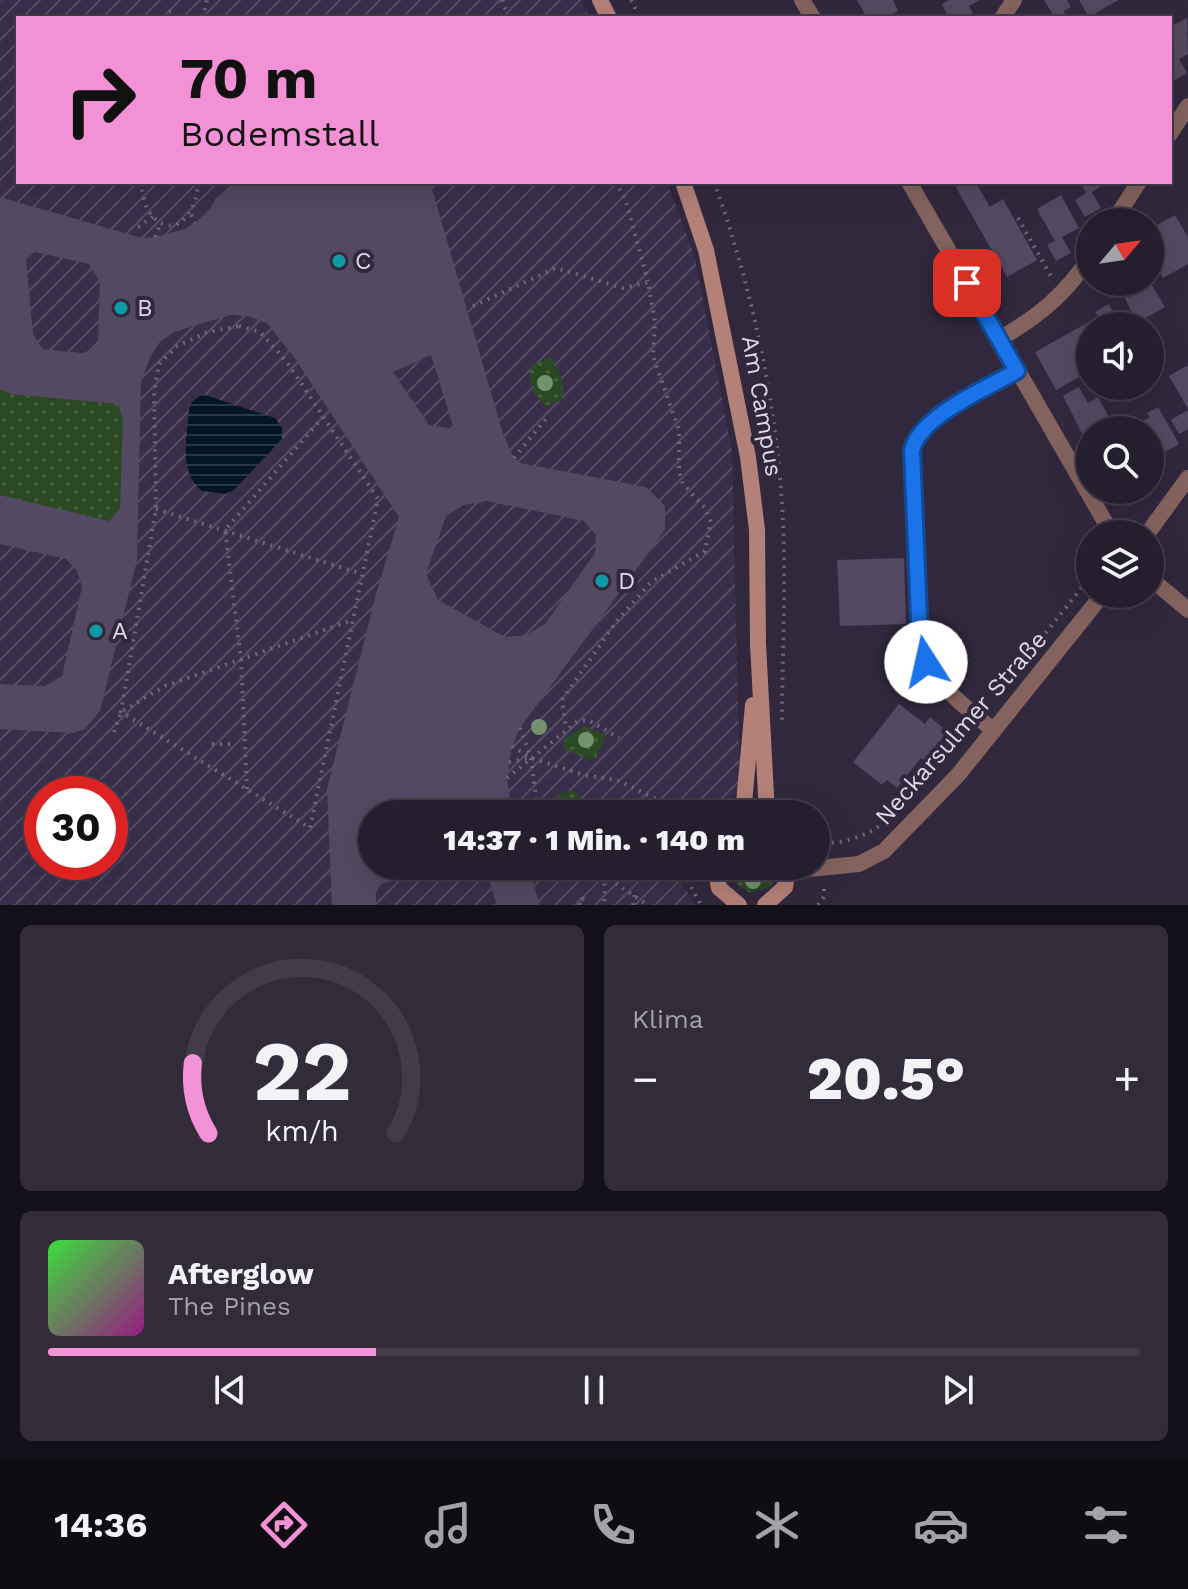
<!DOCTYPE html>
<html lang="de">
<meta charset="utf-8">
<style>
body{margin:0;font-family:"Work Sans",sans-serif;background:#312b3a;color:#f1f3f6;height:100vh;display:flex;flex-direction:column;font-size:30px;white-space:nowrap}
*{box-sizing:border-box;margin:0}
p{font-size:26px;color:#a3a2aa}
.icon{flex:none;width:44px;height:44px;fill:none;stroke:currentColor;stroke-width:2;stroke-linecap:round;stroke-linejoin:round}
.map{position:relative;height:905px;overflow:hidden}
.panel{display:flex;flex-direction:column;gap:20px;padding:20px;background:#141019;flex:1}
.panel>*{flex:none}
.hud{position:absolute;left:16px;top:16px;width:1156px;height:168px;border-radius:0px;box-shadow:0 8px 32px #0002,0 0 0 2px #423c4a;background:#f391d6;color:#111;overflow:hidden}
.needle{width:52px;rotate:61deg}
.tools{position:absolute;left:1076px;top:208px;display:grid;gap:16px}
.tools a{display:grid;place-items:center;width:88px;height:88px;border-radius:50%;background:#251e2e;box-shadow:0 8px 32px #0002,0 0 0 2px #423c4a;font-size:40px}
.speed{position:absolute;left:24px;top:776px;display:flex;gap:16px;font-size:40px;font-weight:700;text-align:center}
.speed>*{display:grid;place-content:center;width:104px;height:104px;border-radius:50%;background:#251e2e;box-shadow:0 8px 32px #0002,0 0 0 2px #423c4a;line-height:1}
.speed .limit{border:12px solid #d22;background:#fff;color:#111}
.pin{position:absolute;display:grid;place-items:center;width:68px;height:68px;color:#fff;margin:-34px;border-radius:16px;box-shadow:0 4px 12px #0006}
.me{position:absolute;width:88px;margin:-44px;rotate:350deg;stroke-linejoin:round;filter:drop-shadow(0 0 6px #0008)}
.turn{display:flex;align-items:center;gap:28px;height:168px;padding:0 32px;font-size:36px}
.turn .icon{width:104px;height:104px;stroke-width:2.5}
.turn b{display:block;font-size:56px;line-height:68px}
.big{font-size:60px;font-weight:800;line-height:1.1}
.panel .card{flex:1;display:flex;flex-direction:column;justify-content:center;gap:12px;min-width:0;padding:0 28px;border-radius:12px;background:#312b3a}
.panel .dial{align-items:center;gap:0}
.dial svg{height:208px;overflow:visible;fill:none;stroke:#423c4a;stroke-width:7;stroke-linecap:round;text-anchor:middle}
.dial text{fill:#f1f3f6;stroke:none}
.song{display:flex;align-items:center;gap:24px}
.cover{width:96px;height:96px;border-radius:12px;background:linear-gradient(135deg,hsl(120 70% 55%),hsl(310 70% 35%))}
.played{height:8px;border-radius:4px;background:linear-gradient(90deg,#f391d6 30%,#423c4a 30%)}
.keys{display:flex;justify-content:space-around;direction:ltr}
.heat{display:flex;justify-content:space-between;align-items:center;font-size:44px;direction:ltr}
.panel .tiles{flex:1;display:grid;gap:20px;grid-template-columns:1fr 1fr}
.card:last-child{grid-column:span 2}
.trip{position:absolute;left:358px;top:800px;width:472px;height:80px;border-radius:40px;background:#251e2e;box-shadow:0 8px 32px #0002,0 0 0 2px #423c4a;font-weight:800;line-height:80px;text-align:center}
.tab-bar{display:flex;height:128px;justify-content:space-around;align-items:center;background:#0f0c12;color:#a3a2aa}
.tab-bar .icon{width:56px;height:56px}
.tab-bar .current{color:#f391d6}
.tab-bar b{font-size:36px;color:#f1f3f6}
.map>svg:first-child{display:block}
</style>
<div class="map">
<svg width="1188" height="905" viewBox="0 0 1188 905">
<defs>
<pattern id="industrial-furrows" width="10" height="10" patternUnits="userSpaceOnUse" patternTransform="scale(2)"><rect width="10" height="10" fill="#3a2f4b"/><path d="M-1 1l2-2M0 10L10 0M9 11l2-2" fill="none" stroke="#564d65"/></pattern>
<pattern id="grass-dots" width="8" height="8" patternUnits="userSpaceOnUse" patternTransform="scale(2)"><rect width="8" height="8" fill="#2b4923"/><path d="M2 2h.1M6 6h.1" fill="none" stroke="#496343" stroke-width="1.8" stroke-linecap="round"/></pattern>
<pattern id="water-rules" width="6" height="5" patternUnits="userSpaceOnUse" patternTransform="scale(2)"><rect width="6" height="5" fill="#031623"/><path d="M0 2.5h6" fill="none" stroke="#273743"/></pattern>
</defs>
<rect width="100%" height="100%" fill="#31283e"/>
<path fill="url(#industrial-furrows)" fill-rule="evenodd" d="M0,0H581L590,18H18V182H667L695,258L732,452L740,792L699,813L669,798L661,814H372V866H673L695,905H0ZM42,794H110V862H42Z"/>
<path fill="url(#grass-dots)" d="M550,357C560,367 566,388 562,400L546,406C534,397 526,379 532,365Z
M0,389L11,394L118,404L123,419L120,509L109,521L0,495Z
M584,726L606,735L596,758L589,760L563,748L565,739Z
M567,791H575L588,807L585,814H553L551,800Z
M733,866H775L776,875L770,887L750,893L738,885Z"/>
<path fill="url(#water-rules)" d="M202,394L275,418L282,428V439L234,490L225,494L202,491C178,471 187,438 189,410L191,403Z"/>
<path fill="#534962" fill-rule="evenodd" d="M857,0H893L898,11L885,18H867Z
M949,0H980L969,6L974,15L969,18H940L947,14L942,4Z
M1044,0H1067L1071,7L1064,11L1067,18H1049L1053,15Z
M1079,0H1118L1089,17Z
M1187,18L1188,54L1179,59L1187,73L1170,83V27Z
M234,182H430L503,434L514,458L520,463L646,487L665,506V529L658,540L520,728L512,746L507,778L512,814H372V866L444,867L381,884L376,893V905H332L327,789L376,594L399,517L296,360L267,323L248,316L230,315L174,332L160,342L150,357L141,383L137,560L100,711L85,729L73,733L0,729V684L45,686L62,676L82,587L77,571L66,559L0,544V495L109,521L120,509L123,419L118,404L11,394L0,389V197L142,238L155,237L185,229L206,216L216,198ZM35,252L89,264L100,282L98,343L92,350L82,353L43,349L39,344L33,334L26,259ZM431,355L454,429L429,425L393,372ZM487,501L584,521L596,535L595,553L545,624L526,635L505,637L438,600L426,574L446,516L464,505Z
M953,182H982L977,185L990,207L1003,199L1037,260L1007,277Z
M1080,182H1108L1092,192L1101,208L1085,217L1075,200L1086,193Z
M1061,195L1079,228L1062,237L1071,253L1056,261L1047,245L1055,241L1037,209Z
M1175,215L1188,237V264L1163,278L1154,263L1163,257L1150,229Z
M1117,282H1150L1165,307L1137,323Z
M1109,304L1116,318L1103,326H1090V371L1056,390L1035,352L1098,317L1095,312Z
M1188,365V409L1169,376Z
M1079,387L1088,403L1098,397L1116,430H1090V449L1063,396Z
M1158,407L1179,444L1154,458L1162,472L1150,479V430H1138L1135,426L1150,417L1147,413Z
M1188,410V429L1179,434L1171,420Z
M904,558L906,624L840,626L837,560Z
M899,704L925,724L930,717L948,732L926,762L921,758L897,788L887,780L882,785L853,762Z
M474,866H528L540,905H497L488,877Z"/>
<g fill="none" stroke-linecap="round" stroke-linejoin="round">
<path stroke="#6f687b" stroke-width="4" stroke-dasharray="2 6" stroke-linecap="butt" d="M502,0L509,18
M631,0L640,18
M120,16V18
M168,18V11H176
M203,18L207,0
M140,182C143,191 144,205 149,212C174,245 198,211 198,182
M615,182L625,198L648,281
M714,182C751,284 775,396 782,504C787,577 782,651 782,724
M191,215L195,223
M1018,218L1052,278
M138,227L154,216
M155,237L161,222
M473,306L556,268L623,288L648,282L655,321L653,356L679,430V471L683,484L705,508L711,522L705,551L651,582L616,622L562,700L566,729
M239,326L260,332L287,362L378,499L310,828L121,712L156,509L154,392L159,364L177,346L208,332Z
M514,458L549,415
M156,509L362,574
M1011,677L1090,577
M520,728L531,758L538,814
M114,732L121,712L165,686L350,621
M212,744H235
M512,746L531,758L584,775L617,780L687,814
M509,762L529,758
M507,778L578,721L588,720L619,738
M247,789L241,660L225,530L323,417
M902,804L967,730
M816,841C836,847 869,836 884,822
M589,866L648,905
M680,866L701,905
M601,876L605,886L604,905
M580,905L578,901L583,899L585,905
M633,905L635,894
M818,905L824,897V885"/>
<path stroke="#84635e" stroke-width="16" d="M802,0L813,18
M1002,18L1014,0
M1170,134L1188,106
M909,182L1112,534
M1113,222L1139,182
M999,339C1038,317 1066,294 1090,257
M1147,534L1188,478
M1150,578L1188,610
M994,731C963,704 929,683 920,641L912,451C918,417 987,388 1017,371
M789,871L859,864L884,851L958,775L1103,594"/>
<path stroke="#b48178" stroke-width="16" d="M600,0L609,18
M683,182L706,250L748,457L757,530L758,644L767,814
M743,814L753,705
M715,866L719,888L739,905
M765,905L785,887L788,866"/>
</g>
<g fill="#739270">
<circle cx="545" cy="383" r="8"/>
<circle cx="539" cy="727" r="8"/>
<circle cx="586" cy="740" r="8"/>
<circle cx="753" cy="881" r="8"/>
</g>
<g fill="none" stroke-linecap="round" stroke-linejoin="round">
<g stroke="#114b97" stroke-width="20">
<path id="route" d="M926,662L920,641L912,451C918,417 987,388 1017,371L967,283"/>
</g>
<use href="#route" stroke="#1a73e8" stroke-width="14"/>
</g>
<g fill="#0f9aa8" stroke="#31283e" stroke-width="3">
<circle cx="339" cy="261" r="8"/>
<circle cx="121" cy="308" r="8"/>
<circle cx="602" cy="581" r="8"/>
<circle cx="96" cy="631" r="8"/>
</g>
<g text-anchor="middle" stroke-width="8" stroke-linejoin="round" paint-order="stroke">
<g font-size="24" fill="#ded9e8" stroke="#31283e" text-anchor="start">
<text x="355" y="269">C</text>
<text x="137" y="316">B</text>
<text x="618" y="589">D</text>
<text x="112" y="639">A</text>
</g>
<g font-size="24" fill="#ded9e8" stroke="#31283e">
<text transform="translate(762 406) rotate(80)" y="8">Am Campus</text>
<text transform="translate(961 728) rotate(-49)" y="8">Neckarsulmer Straße</text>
</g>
</g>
</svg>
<div class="tools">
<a><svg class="needle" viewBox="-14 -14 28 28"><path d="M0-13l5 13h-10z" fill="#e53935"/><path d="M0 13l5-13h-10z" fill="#a3a2aa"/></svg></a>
<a><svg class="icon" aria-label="sound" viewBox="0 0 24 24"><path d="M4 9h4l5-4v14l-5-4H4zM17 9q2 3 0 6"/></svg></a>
<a><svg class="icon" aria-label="search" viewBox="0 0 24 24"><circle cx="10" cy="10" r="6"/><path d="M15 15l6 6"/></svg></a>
<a><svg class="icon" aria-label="layers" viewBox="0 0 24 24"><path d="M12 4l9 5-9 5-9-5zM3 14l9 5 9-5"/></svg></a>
</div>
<div class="speed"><div class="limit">30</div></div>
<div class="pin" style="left:967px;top:283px;background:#d93025"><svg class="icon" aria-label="arrive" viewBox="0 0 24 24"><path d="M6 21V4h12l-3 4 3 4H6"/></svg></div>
<svg class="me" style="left:926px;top:662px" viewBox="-20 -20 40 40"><circle r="19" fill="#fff"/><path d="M0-13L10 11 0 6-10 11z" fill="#1a73e8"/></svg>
<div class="trip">14:37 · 1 Min. · 140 m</div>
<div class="hud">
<div class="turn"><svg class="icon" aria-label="right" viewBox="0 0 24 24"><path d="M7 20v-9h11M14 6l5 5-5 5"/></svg><div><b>70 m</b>Bodemstall</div></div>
</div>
</div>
<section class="panel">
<div class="tiles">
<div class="card dial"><svg viewBox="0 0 100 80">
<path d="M14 69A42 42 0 1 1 86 69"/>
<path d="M14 69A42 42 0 0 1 8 42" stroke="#f391d6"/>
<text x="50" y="56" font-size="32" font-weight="700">22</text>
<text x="50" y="72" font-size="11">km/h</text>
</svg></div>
<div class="card"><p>Klima</p>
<div class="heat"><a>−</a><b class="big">20.5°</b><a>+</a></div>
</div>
<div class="card">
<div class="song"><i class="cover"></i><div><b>Afterglow</b><p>The Pines</p></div></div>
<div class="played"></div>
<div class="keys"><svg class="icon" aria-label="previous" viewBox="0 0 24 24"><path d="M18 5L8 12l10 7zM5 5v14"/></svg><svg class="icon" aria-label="pause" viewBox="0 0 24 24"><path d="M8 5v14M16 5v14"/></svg><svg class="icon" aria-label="next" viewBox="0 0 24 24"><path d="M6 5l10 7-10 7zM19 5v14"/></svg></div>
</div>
</div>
</section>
<nav class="tab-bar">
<b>14:36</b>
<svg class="icon current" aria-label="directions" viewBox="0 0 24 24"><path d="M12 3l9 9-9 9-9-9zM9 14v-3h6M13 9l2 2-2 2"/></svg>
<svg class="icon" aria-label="music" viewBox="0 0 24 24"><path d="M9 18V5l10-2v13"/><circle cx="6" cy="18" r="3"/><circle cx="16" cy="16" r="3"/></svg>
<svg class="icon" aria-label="phone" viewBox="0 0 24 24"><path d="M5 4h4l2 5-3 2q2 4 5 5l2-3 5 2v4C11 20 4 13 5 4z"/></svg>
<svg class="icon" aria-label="climate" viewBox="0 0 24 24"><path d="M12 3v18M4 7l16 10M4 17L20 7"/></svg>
<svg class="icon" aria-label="car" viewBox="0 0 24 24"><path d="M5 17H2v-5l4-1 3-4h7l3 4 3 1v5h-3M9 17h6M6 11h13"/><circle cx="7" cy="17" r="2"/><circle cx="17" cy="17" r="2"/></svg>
<svg class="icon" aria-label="filters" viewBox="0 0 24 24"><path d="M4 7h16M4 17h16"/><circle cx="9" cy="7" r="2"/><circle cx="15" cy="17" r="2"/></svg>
</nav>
